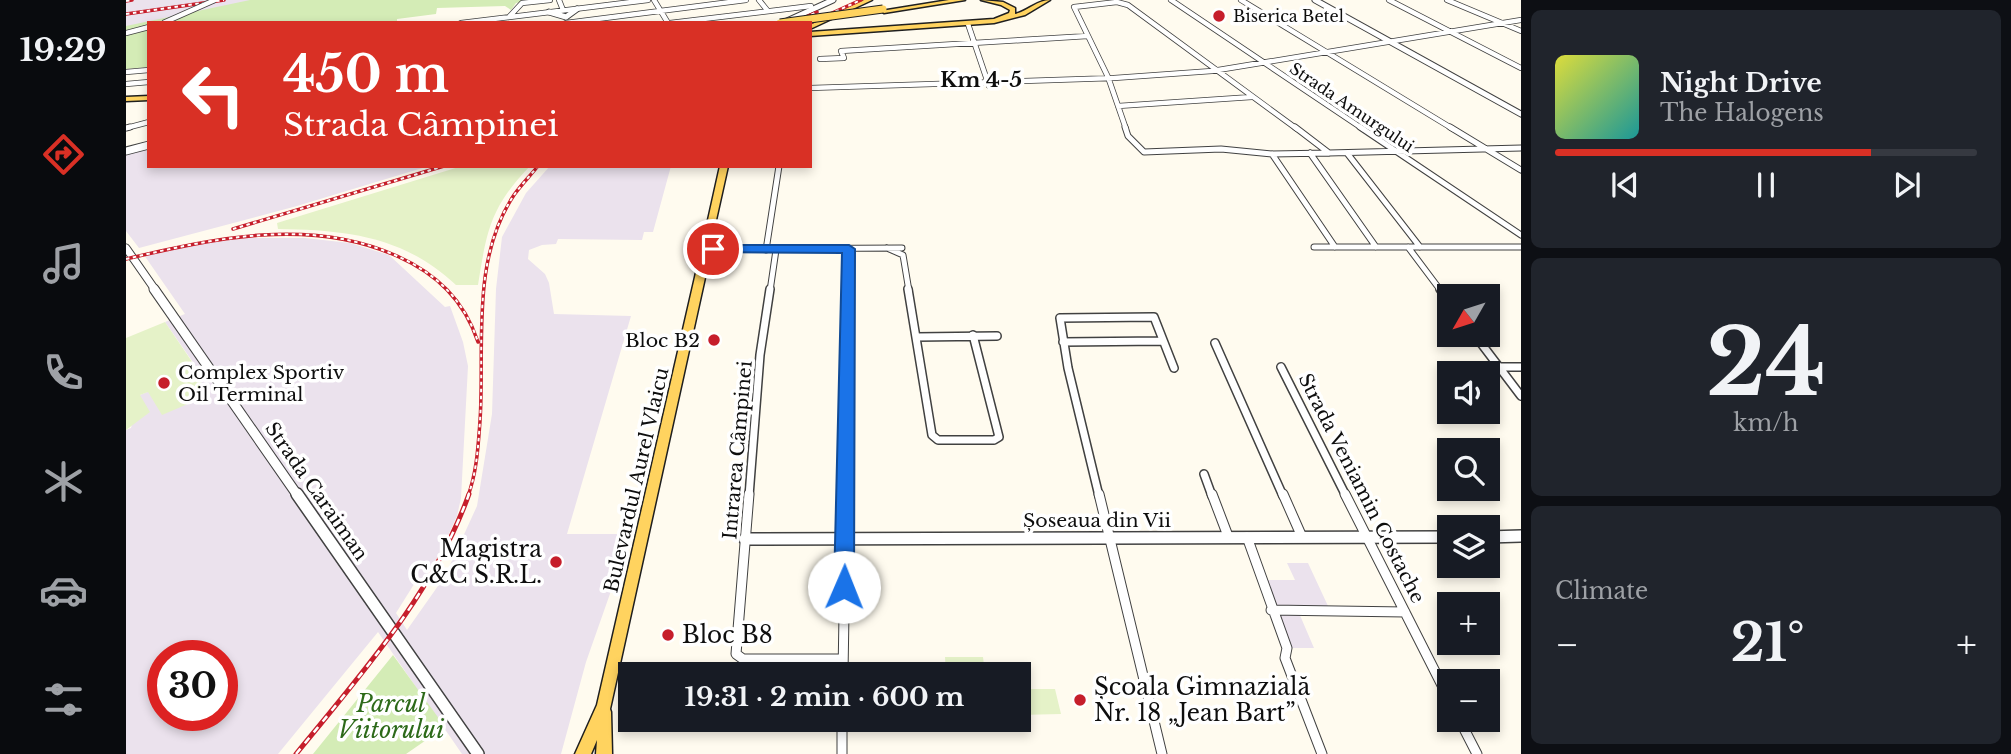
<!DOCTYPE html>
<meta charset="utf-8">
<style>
body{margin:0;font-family:"Libre Baskerville",serif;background:#20242c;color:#f1f3f6;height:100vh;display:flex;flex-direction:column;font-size:26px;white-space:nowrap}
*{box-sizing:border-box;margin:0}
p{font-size:23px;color:#9ea1a6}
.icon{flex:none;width:38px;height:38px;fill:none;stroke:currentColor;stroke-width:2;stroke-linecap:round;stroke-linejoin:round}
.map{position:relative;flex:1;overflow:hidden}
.drawer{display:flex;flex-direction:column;gap:10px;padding:10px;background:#0d0f14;width:490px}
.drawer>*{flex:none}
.hud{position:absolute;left:21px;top:21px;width:665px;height:147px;border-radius:0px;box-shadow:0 4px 10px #0003;background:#d93025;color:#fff;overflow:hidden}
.needle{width:46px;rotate:231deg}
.buttons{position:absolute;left:1311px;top:284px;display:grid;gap:14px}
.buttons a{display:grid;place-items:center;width:63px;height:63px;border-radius:0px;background:#171b24;box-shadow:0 4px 10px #0003;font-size:35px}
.speed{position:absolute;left:21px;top:640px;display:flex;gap:14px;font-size:35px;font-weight:700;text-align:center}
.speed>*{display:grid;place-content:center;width:91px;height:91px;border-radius:50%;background:#171b24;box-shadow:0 4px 10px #0003;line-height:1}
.speed .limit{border:10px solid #d22;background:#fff;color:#111}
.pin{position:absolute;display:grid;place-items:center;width:60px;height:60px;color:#fff;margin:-30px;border:4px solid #fff;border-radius:50%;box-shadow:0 2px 7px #0007}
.me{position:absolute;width:77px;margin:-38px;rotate:1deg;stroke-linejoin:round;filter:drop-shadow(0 0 5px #0008)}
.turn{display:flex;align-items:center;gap:24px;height:147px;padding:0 21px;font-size:32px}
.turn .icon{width:91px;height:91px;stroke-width:2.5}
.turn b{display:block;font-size:49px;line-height:60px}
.big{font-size:52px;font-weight:800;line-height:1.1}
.drawer .tile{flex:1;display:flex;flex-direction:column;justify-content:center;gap:10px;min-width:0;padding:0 24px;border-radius:10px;background:#20242c}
.drawer .dial{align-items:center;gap:0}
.dial b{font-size:91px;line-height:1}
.song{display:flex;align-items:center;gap:21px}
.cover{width:84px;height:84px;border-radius:10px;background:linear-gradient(135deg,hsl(60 70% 55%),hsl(180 70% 35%))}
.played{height:7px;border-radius:4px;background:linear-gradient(90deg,#d93025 75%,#363941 75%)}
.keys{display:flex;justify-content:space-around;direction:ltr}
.heat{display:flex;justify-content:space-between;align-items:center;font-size:38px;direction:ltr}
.trip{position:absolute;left:492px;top:662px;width:413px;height:70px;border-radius:0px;background:#171b24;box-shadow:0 4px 10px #0003;font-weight:800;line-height:70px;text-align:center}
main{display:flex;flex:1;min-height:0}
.tabs{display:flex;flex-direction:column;width:126px;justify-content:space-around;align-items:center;background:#090b0e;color:#9ea1a6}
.tabs .icon{width:49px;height:49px}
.tabs .on{color:#d93025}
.tabs b{font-size:32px;color:#f1f3f6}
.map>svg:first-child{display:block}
</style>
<main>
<nav class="tabs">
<b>19:29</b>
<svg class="icon on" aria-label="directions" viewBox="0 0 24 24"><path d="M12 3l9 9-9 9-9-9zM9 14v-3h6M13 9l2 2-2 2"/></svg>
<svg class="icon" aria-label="music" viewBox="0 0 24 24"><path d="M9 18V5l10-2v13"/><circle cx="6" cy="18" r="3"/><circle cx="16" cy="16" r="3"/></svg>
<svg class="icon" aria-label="phone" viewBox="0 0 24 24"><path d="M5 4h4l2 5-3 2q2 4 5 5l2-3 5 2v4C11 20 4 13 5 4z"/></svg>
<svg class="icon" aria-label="climate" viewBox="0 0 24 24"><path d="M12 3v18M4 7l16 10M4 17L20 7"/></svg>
<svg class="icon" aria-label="car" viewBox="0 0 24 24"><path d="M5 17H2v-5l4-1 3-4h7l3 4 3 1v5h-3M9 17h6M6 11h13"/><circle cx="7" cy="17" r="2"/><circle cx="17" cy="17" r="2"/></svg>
<svg class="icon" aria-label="filters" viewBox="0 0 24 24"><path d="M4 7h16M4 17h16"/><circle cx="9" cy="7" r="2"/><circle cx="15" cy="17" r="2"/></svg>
</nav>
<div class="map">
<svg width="1395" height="754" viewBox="0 0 1395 754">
<rect width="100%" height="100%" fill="#fffbef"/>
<path fill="#ebe2ed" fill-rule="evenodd" d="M0,0H171L23,23L0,56Z
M23,149V166H303L171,206L13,248L0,231V155Z
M424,166H545L527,232H518L516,240L432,239L430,244L416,245L403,250L402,259L419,274L423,283L428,314L505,316L441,534H505L460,662L435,754H336L252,632L152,754H0V430L5,428L14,395L73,371L39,322L59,314L18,255L83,242L120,238H179L224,243L263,255L319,307L324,306L337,342L342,366L335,498L331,516L316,549L297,582L290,581L270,613L281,630L319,576L351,506L366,414L370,289L376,237L400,193ZM37,656H96V716H37Z
M1161,563H1182L1202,606H1170L1188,648H1164L1138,580H1169Z"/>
<path fill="#d4ecb6" d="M124,0H406L390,3L385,10L379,6L311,8L310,14L271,19V23H23V67L0,69V26Z
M267,655L319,727L280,754H187Z"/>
<path fill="#e5f2c8" d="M336,166H404C364,208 361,230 352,285H330C278,236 220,230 152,229L151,223Z
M39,322L73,372L70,374L83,395L36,415L22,392L14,395L24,412L0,430V338Z
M819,657H857L859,674H820Z
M892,689H929L935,714L893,715Z"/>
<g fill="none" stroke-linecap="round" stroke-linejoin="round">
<g stroke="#414141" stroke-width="6">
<path id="minor-far3" d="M433,0L437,10
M528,0L542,23
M633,0L641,10
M1045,0L1237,129
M1115,0L1327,129
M1263,0L1395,68
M1321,0L1395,31
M383,17L396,3L424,0
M335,23L522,0
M440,23L620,0
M544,23L685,6
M842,24L863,86
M0,33L23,27
M694,59L718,58L715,51L962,36
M0,72L23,70
M0,84L23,82
M684,88L988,78L1086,71L1395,20
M992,106L1126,97
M0,128L23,122
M1000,129L982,77L948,7L991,2L1002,5L1171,129"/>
</g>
<g stroke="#414141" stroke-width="7">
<path id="minor-far2" d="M999,127L1002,136L1018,152L1095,149L1146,154L1203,153
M1169,127L1203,153
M1234,127L1395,235
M1324,127L1395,170
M0,128L4,127
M1184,153L1250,247
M1203,153L1395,148
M1221,153L1294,247
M1146,154L1209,247
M1188,247H1395
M1282,247L1315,291
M761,248L777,255L783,291
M587,249L776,248
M640,250L653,166
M644,291L650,250
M722,291L723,249"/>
</g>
<g stroke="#414141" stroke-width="10">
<path id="minor-far1" d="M782,289L806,435L812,440H868L873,437L847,335
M1314,289L1323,301
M1348,334L1395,396
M791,337L871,336
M937,342L1037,341
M1089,343L1157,496
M1155,367L1220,496
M1373,367H1395
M1078,474L1086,496
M623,496L634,355L644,289
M720,496L722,289
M973,496L942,368L934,318L1028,317L1048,368"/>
</g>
<g stroke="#414141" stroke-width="11">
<path id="minor" d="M623,494L610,654L617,659H717
M973,494L1036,754
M1086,494L1102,536
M1157,494L1176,537
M1219,494L1323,699
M1121,537L1161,648L1159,658L1196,754
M1145,610L1279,612
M717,674L720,494
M716,719V754
M1333,719L1351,754"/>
</g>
<g stroke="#414141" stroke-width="7">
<path id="tertiary-far3" d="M1189,0L1395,114
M423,12L440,17
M440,17L451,9
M661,21L707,0"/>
</g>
<g stroke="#414141" stroke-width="9">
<path id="tertiary-far2" d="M0,151L23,145
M0,248L30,291"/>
</g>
<g stroke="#414141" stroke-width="11">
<path id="tertiary-far1" d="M28,289L172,496"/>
</g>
<g stroke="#414141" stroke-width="14">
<path id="tertiary" d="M171,494L352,754
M1362,537L1395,536
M619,539L1323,537"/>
</g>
<g stroke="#1f1f1f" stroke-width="3">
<path id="primary" d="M738,0H746L684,29V25Z
M823,0H839L758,13L755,11Z
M855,0L877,2L889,8V14C902,11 911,0 924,0L899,15L868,23L684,36V32L868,19L883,13L884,10L875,5Z
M23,96V100L0,101V97Z
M594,166H602L586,238L579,249L582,264L484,709L485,712L486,754H470L471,740L465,754H449L471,705L572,264L571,249L578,238Z"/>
</g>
<use href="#minor-far3" stroke="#fff" stroke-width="4.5"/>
<use href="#minor-far2" stroke="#fff" stroke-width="5"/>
<use href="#minor-far1" stroke="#fff" stroke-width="7"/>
<use href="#minor" stroke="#fff" stroke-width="9"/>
<use href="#tertiary-far3" stroke="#fff" stroke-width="5"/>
<use href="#tertiary-far2" stroke="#fff" stroke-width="7"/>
<use href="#tertiary-far1" stroke="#fff" stroke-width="9"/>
<use href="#tertiary" stroke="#fff" stroke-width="11"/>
<use href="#primary" fill="#ffd35f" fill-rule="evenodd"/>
<g stroke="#c61e2b" stroke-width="3.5">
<path id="rail-far1" d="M0,1L6,0
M0,14L98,0
M666,23L691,12
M684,23L735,0
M107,229L318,166
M0,259C89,238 184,217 271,256C311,274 338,300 352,342
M342,496C351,471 352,447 354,421C359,347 344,261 388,195C395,185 404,176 412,166"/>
</g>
<g stroke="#c61e2b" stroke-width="5">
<path id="rail" d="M170,754C236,673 307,594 343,494"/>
</g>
<use href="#rail-far1" stroke="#fff" stroke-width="2" stroke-dasharray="3.5" stroke-linecap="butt"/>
<use href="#rail" stroke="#fff" stroke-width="2.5" stroke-dasharray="7" stroke-linecap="butt"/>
<g stroke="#414141" stroke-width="6" stroke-linecap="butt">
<path id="minor-bridge" d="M37,23L89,0"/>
</g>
<g stroke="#1f1f1f" stroke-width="9" stroke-linecap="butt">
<path id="primary-bridge" d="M654,23L757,9"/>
</g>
<use href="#minor-bridge" stroke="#fff" stroke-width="4.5"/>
<use href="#primary-bridge" stroke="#ffd35f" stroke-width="7"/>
</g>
<path fill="#1a73e8" stroke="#114b97" stroke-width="2" d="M587,245H723L729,249L728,587L725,593L718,595L711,593L708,587L716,253L582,252L580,249Z"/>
<g fill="#c61e2b" stroke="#fff" stroke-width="2.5">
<circle cx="1093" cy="16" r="7"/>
<circle cx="588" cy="340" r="7"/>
<circle cx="38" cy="383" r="7"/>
<circle cx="430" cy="562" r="7"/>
<circle cx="542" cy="635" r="7"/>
<circle cx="954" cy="700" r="7"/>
</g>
<g text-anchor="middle" stroke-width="7" stroke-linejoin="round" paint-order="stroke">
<g font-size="16" fill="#0e0e0e" stroke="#fff" text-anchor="start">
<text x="1107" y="22">Biserica Betel</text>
</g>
<g font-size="16" fill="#0e0e0e" stroke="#fff">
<text transform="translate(1226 107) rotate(34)" y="6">Strada Amurgului</text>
</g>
<g font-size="19" fill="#0e0e0e" stroke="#fff" text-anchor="end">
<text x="574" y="347">Bloc B2</text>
<text x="52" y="379" text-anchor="start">Complex Sportiv<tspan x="52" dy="22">Oil Terminal</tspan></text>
</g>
<g font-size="19" fill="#0e0e0e" stroke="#fff">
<text transform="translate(611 450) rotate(-85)" y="7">Intrarea Câmpinei</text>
<text transform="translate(510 480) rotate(-77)" y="7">Bulevardul Aurel Vlaicu</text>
<text transform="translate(1236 488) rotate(63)" y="7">Strada Veniamin Costache</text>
<text transform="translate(191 491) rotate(55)" y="7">Strada Caraiman</text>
<text x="971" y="527">Șoseaua din Vii</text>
</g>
<g font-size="21" font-weight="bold" fill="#0e0e0e" stroke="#fff">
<text x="855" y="87">Km 4-5</text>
</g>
<g font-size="23" fill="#0e0e0e" stroke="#fff" text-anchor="start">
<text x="416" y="557" text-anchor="end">Magistra<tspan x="416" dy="26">C&amp;C S.R.L.</tspan></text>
<text x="556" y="643">Bloc B8</text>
<text x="968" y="695">Școala Gimnazială<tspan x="968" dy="26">Nr. 18 „Jean Bart”</tspan></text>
</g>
<g font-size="23" font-style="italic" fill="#2d6a1a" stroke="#fff">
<text x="265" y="712">Parcul<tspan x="265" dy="26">Viitorului</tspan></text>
</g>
</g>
</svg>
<div class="buttons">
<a><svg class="needle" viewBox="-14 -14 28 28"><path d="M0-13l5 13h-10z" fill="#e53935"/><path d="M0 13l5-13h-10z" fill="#9ea1a6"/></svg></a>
<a><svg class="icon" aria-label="sound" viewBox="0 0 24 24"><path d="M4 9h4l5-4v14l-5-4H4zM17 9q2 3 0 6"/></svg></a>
<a><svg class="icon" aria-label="search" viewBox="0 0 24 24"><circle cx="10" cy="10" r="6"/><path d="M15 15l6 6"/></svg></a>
<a><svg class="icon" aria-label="layers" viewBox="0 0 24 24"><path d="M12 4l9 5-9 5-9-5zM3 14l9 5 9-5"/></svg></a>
<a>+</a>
<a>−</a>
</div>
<div class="speed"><div class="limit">30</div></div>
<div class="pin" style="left:587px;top:249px;background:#d93025"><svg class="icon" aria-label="arrive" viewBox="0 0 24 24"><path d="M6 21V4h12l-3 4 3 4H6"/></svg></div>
<svg class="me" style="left:718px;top:587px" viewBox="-20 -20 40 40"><circle r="19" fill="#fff"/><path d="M0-13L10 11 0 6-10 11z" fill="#1a73e8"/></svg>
<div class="trip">19:31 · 2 min · 600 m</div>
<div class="hud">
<div class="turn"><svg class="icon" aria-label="left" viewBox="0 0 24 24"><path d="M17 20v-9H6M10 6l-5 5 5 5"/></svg><div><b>450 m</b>Strada Câmpinei</div></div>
</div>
</div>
<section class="drawer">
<div class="tile">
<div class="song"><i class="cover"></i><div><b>Night Drive</b><p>The Halogens</p></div></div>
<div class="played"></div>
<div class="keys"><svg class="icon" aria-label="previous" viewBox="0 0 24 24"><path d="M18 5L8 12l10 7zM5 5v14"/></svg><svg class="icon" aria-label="pause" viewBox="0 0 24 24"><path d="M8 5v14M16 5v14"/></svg><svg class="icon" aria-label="next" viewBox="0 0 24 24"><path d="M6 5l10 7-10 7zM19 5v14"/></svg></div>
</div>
<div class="tile dial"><b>24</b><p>km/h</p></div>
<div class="tile"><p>Climate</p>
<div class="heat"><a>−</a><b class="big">21°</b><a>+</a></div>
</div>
</section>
</main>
